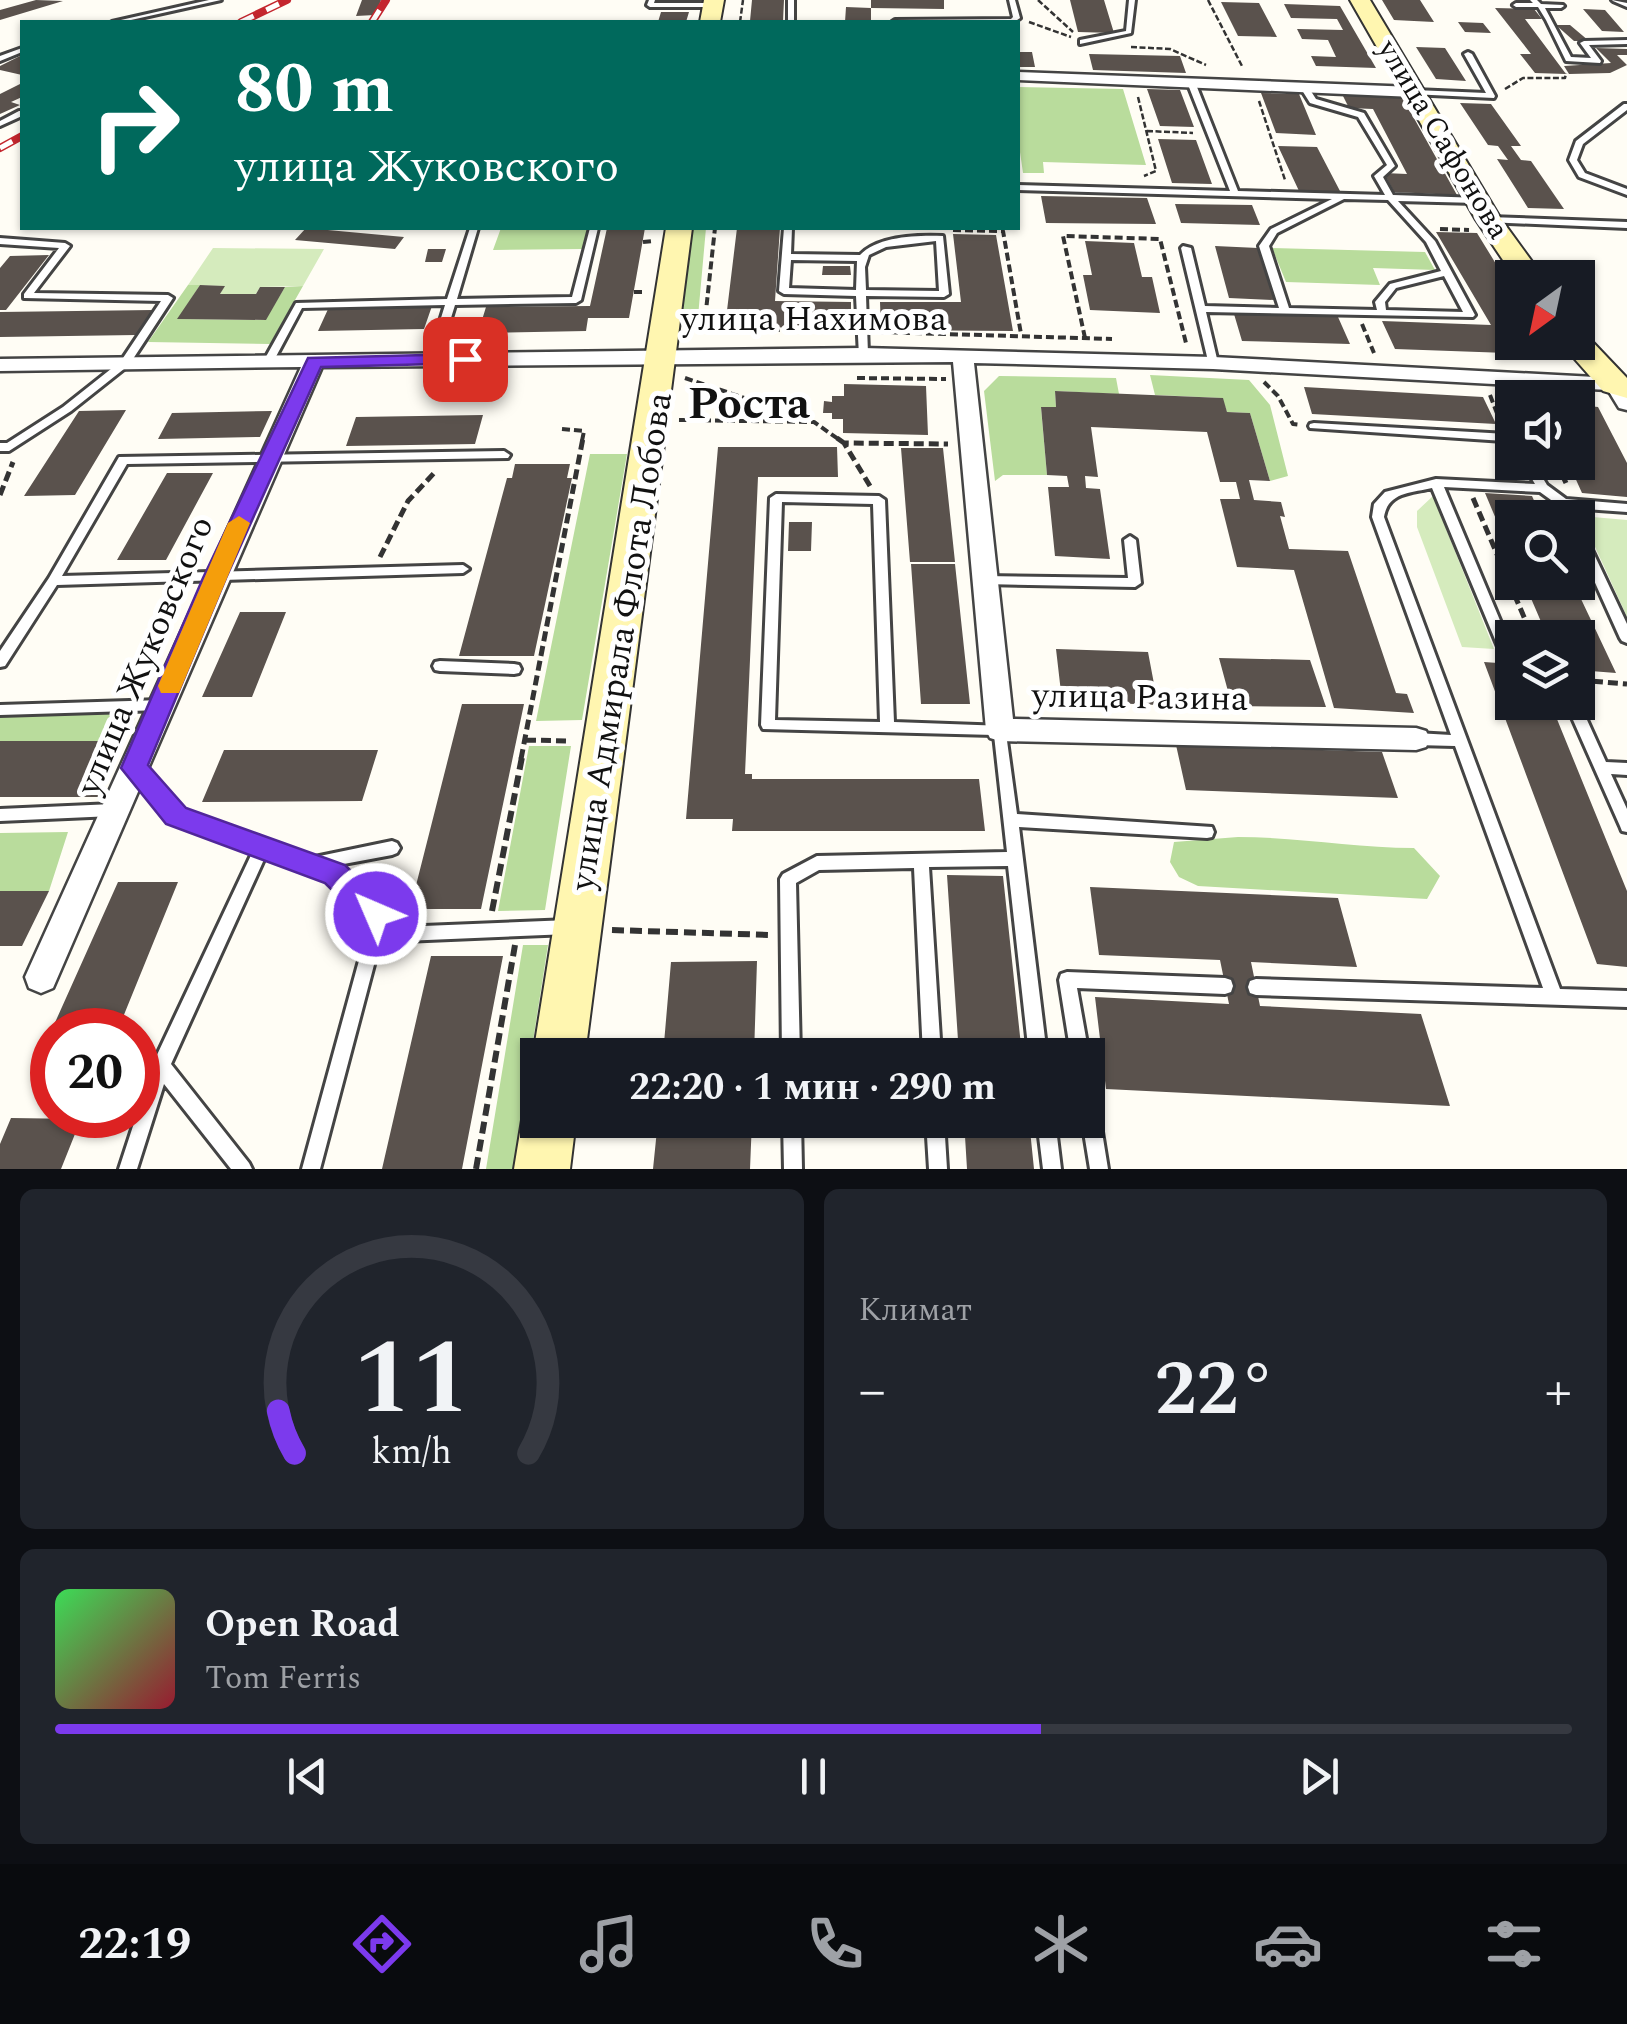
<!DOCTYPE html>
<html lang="ru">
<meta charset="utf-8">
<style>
body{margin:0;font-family:Spectral,serif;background:#20242c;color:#f1f3f6;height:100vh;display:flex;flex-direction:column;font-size:38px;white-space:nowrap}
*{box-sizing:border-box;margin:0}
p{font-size:32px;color:#9ea1a6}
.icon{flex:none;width:55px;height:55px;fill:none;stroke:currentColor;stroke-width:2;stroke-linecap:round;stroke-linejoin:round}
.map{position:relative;height:1169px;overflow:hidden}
.drawer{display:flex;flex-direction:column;gap:20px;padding:20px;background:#0d0f14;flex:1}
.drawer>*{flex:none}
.guide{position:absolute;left:20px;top:20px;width:1000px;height:210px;border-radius:0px;box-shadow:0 2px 8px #0004;background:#00695c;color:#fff;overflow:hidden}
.needle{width:65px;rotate:213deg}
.fabs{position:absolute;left:1495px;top:260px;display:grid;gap:20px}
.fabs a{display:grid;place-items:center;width:100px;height:100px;border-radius:0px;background:#171b24;box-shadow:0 2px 8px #0004;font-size:50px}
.speed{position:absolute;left:30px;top:1008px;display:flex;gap:20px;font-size:50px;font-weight:700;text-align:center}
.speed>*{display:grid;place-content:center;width:130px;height:130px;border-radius:50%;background:#171b24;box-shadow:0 2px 8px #0004;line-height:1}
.speed .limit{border:15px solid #d22;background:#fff;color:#111}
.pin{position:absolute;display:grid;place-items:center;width:85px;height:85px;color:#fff;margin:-42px;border-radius:20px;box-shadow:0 5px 15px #0006}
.me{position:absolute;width:110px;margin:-55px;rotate:315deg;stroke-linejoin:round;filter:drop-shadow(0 0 8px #0008)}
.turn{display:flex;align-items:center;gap:35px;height:210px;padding:0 50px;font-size:45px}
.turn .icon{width:130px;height:130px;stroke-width:2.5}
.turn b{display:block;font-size:70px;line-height:85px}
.big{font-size:75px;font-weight:700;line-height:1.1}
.drawer .widget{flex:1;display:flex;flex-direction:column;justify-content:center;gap:15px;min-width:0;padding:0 35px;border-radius:15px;background:#20242c}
.drawer .dial{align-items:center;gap:0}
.dial svg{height:260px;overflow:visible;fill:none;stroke:#363941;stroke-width:7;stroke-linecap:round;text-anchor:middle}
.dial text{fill:#f1f3f6;stroke:none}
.song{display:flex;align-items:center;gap:30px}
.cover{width:120px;height:120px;border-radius:15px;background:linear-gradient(135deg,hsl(130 70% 55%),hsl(350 70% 35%))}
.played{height:10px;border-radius:5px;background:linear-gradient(90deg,#7c3aed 65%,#363941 65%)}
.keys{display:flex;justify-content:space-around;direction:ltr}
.heat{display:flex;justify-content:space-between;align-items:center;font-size:55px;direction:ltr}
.drawer .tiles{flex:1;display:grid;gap:20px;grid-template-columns:1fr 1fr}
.widget:last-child{grid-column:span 2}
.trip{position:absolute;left:520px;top:1038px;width:585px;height:100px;border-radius:0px;background:#171b24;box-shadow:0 2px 8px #0004;font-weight:700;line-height:100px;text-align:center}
.tabs{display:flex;height:160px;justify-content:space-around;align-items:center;background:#090b0e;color:#9ea1a6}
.tabs .icon{width:70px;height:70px}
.tabs .current{color:#7c3aed}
.tabs b{font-size:45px;color:#f1f3f6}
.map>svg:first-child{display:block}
</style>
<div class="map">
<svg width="1627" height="1169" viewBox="0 0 1627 1169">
<rect width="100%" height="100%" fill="#fffdf5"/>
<path fill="#d5ebbd" d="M213,248L324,249L303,286L260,287L256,294H220L224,286L188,285Z
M1433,496L1494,649L1462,647L1417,527V511Z
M1581,516L1627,520V617Z"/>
<path fill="#b9dc9c" d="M1018,87L1123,89L1146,165L1043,162L1044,173H1023L1018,138Z
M501,228H588L583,249L493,250Z
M685,228H706L698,317H674Z
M1272,248L1425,252L1435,270L1373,268L1380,285L1286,282Z
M188,285H200L178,319L265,320L285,287L303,286L270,344L148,342Z
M1150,375L1249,380L1270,405L1288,476L1270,481L1250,413L1227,412L1222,398L1155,395Z
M999,376L1116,378L1119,394L1055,391L1056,407L1041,408L1047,475H1003L995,481L984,391Z
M590,454H627L582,720L536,721Z
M138,712L125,741H0V716Z
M529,746H571L545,910L498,911Z
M68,832L49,891H0V833Z
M1238,837C1298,837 1355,848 1414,848L1440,876L1427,899L1198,886L1179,877L1170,862L1174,842Z
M523,945H548L513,1169H486Z"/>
<path fill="#5a524d" d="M36,0L63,1L0,20V10Z
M362,0H381L375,15L356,16Z
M752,0H784L783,21H750Z
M871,0H944V9L871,8V22H845L846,7L871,8Z
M1070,0H1104L1114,33L1078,32Z
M1382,0H1420L1434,22L1394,20Z
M1221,2L1259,3L1277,37L1238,36Z
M1284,4L1340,6L1376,68L1316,66L1311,56L1336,57L1328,40L1302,39L1297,29L1343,30L1337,19L1291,18Z
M1495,8L1534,9L1542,19H1525L1566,74L1535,73L1520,54H1531Z
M1583,9L1605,10L1624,32L1602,31Z
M661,12H689L686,22H658Z
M1458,22L1483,23L1491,33L1465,32Z
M1556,25H1570L1589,41H1574Z
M1416,47L1445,48L1466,81L1436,79Z
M1596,48L1627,49V55H1617L1627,65L1610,73L1569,74L1564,66L1611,63Z
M1018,52H1032L1035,67H1018Z
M1089,54L1180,56L1186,73L1093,70Z
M22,55V75L0,70V66Z
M22,83V97L11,102L20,105L0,114V94Z
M1147,89L1180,90L1194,127L1160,126Z
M1341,92L1401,95L1457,195L1394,192L1384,173L1407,174L1373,109L1349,108Z
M1261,93L1299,94L1316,135L1276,133Z
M1460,103L1491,104L1521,146H1511L1521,160L1531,161L1564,209L1528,208L1497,159L1508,160L1498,146L1488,145Z
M1158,139L1196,140L1212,184L1172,183Z
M1278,146L1317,147L1340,191H1299Z
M1041,196L1147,198L1156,224L1046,223Z
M1175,204L1252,205L1260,225L1181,223Z
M306,228L404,237L395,249L295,240Z
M607,228H645L629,318H588L586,331L478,333L486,307L590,306Z
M737,228H780L775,301L851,302V328L725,327Z
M1436,232L1477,233L1512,290V344L1502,343L1507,353L1395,349L1382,321L1491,325Z
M953,234L996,235L1013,331L881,330L880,302H961Z
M1085,241L1134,243L1142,277H1152L1160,313L1090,310L1083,275H1092Z
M1215,246L1258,248L1274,300L1229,298Z
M428,249H446L442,262H425Z
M49,255L6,310H0V268L10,256Z
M823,266H850L851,275H822Z
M200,285L225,286L220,294H256L260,287H285L266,320L177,319Z
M432,306L424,329L318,331L329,307Z
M153,310L136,335L0,337V312Z
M1234,314L1338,317L1350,344L1242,341Z
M844,384L926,386L928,435L843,433V419H832V413H823L824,401L832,402V396H844Z
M1304,387L1483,397L1496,424L1312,414Z
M1055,391L1223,398L1227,412L1250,413L1270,481L1249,480L1254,500L1281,502L1285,517L1280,516L1289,549L1348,551L1396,693L1407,694L1414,713L1334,708L1294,570L1237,567L1220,499H1240L1236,482H1220L1207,432L1091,427L1098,477L1085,476L1086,488L1100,489L1110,559L1055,556L1048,487H1069L1067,476L1047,475L1041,407H1056Z
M1578,405L1598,407L1627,463V497L1582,493L1568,462H1578Z
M126,410L75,495L24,496L79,411Z
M272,411L260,437L158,439L172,413Z
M483,415L475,444L346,446L356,417Z
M718,447H837L838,477H758L745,774H752V779H979L985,831H732L733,819H686Z
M901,448H943L955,562H910Z
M515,464H570L567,478H572L534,656H459L507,478H512Z
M167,473H213L166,560H117Z
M1485,493L1532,496L1542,518H1512V557Z
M789,522H812L811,551H788Z
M911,564H955L970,704H921Z
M1524,582H1573L1616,673L1578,670V638H1548Z
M240,612H286L252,697H202Z
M1056,649L1148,652L1158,705L1062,701Z
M1219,658L1310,660L1326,707L1232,706Z
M1484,662L1512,664V702H1550L1627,891V967L1597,964Z
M462,704H524L481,909H410Z
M0,741H125L98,797H0Z
M1176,745L1382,752L1398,798L1186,790Z
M224,750H378L362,801L202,802Z
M947,875L1003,876L1022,1055H959Z
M118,882H178L119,1027H53Z
M1090,887L1338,898L1357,967L1251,962L1260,1006L1421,1014L1450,1106L1106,1089L1095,997L1229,1004L1220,960L1099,955Z
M0,891H49L22,946H0Z
M431,956H503L462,1169H382Z
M757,961L754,1055H663L671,962Z
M11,1118L81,1119L61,1169H0V1144Z
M658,1120H752L750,1169H653Z
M964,1120H1029L1034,1169H967Z"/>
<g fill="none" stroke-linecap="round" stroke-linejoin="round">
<g stroke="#444" stroke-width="6">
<path id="lane" d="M209,0H221L122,22H112Z
M649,0H655L654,3H713L716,5L713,7H650L647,5Z
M788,0H794V22H788Z
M1009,0H1015L1020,18L1014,22H892L895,20L1011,19L1013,17Z
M1129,0H1135L1131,33L1080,44V40L1126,31Z
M1530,0H1537L1541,4L1563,5L1564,6L1561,8H1545L1571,57L1591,58L1580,43L1584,41L1627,40V44L1589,45L1601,61L1600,63L1566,61L1546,20L1538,7H1516L1513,5L1516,3H1533Z
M1612,0L1627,3V7L1613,1Z
M22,48V52L0,61V56Z
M1468,52L1472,54L1495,96L1494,98L1411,94L1410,92L1414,90L1486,93L1464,54Z
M1188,80L1195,82L1238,191L1385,195L1374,176L1387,165L1358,117L1310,103L1300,87L1304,85H1307L1316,99L1364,113L1395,166L1383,177L1393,195L1480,198L1481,200L1477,203L1398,201L1435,241L1475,315L1473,317L1206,312L1218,363L1217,365H1209L1181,248L1183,246L1191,248L1205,306L1279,308L1259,246L1271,229L1332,199L1018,190V185L1230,191L1187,82ZM1344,199L1388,200L1426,242L1441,271L1390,284L1375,302L1377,310L1289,308L1269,246L1277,233ZM1444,276L1463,312L1386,310L1385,302L1396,288Z
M1624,104H1627V110L1583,144L1577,160L1585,173L1627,189V195L1579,177L1569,160L1576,141Z
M19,111H22V116L0,126V121Z
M1489,217L1627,222V228L1486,222L1485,220Z
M470,228H478L457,299L572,297L590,228H598L581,300L576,303L455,305L438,360L433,363L428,360L445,305L302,308L272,364L268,365L263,362L296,303L447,299Z
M784,228H792L791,254L860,255C878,236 918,235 943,236L949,294L944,297L866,296L868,354L867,356H859L856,296L784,294L779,291ZM936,241L939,291L866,290L865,267L869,255L886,247ZM791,260L857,261L856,290L789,288Z
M0,238L65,243L70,246L34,293L168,295L173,298L129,365L71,411L9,451H0V443H7L63,407L121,361L161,301L24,298V294L59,248L0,244Z
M1314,423L1507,434L1512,437V446L1504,441L1310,428L1309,426L1310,424Z
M504,451L510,455L508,458L127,464L62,576L463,565L469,569L463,573L57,585L5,666L0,667V651L49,578L119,457Z
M1522,462H1533L1547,485L1566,499L1627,504V512L1571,508L1576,518H1564L1558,505L1540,492L1444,487L1512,649L1511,653H1501L1499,649L1432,488C1411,493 1388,492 1384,517L1560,989L1627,991V1007L1256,995L1250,993L1248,987L1250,981L1256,979L1543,988L1455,746L1416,745L1411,743L1409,739L1411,735L1416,733L1451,735L1372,517L1374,504L1385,492L1436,479L1535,484Z
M776,494L879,496L885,500L894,722L1005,726L1017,814L1212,827L1214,832L1212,837L1207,838L1019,827L1047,1055H1029L1008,866L929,867L941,1055H923L914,868L819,870L796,883L800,1055H782L780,879L783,874L817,856L1007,852L994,735L763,729L761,725L770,498ZM782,502L873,504L880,722L775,720Z
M1578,529L1584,533L1627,624V643L1622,641L1620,638L1578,545Z
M1130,536L1136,540L1141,583L1135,587L983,584L977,580L983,576L1128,578L1124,540Z
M440,661L514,664L519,665L521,669L519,673L514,674L440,671L435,670L433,666L435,662Z
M162,700L167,701L169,705L167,709L162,710L0,715V705Z
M1578,700L1606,762L1627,763V775L1611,774L1627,809V832L1622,831L1620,826L1566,704L1578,702Z
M134,761L139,763L181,812L310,858L392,841L397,843L400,848L397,853L392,855L333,866L340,869L399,927L569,920L575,922L577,927L575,932L569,934L380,942L320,1169H302L366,935L368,930L378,927L330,879L266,855L171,1064L249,1163L252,1169H231L164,1084L137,1169H119L150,1074L138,1073V1057H156L253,851L171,820L129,771L127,767L129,763Z
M113,804L118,806L120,810L118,814L113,816L0,821V809Z
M1067,972L1225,978L1231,980L1233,986L1231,992L1225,994L1077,988L1089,1055L1088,1058V1055H1071L1059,980L1061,974Z
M1088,1092L1094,1095L1097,1101L1108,1169H1090L1082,1120H1088Z
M783,1120H801L802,1169H784Z
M926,1120H944L947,1169H929Z
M1037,1120H1055L1061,1169H1043Z"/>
</g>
<g stroke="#444" stroke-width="5">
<path id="street" d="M1018,72L1414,87L1422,92L1414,97L1018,80Z
M863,348L1213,357L1614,378L1621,380L1627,388V410L1619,408L1608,390L1213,369L974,363L1013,719L1416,728L1426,731L1430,739L1426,747L1416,750L1000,741L990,738L986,730L953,362L322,367L53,988L41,993L29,988L25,977L301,367L0,371V359Z"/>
</g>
<g stroke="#333" stroke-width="4">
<path id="secondary" d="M704,0H724L720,22H700Z
M1350,0H1370L1501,219L1544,278H1515L1476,220Z
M666,228H692L585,1055H538V1065L533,1055Z
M1578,333L1587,336L1627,378V398L1603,391L1565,348L1561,342H1578Z
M538,1098V1120H576L570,1169H514L522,1120L530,1101Z"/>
</g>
<path stroke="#333" stroke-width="2.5" stroke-dasharray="6 2.5" stroke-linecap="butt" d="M1038,0L1073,32
M1208,0L1243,68
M740,22L743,0
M1029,22L1071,37
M1131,47L1170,49L1206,65
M1505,89L1523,78H1565L1566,73
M1138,97L1156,171L1144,176
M1259,101L1285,180
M1147,131L1193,133"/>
<path stroke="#333" stroke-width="4" stroke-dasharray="8 4" stroke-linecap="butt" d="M1440,229L1469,230
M953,230L1003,231L1021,334
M643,242L653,241
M634,292H645
M1578,306L1591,324
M1362,324L1374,353
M688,328L847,331
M704,329L715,228
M878,332L1112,339
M1085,338L1063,236L1160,239L1186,343
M685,378L807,419
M857,378L946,379
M1264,382L1278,396L1293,424L1301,425
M1490,395L1500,421
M679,420L814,422L841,441
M562,429L584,431L582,441"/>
<path stroke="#333" stroke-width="5" stroke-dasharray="10 5" stroke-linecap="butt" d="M837,438L844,443
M1556,462L1566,483
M870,486L844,443L948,444
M0,495L13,462
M1473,498L1533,638
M380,557L408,501L436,471
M1578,680L1627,684
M526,740L570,741
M521,759L583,438"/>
<path stroke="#333" stroke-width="6" stroke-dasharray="12 6" stroke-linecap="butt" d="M492,911L522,757
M612,930L771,935
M476,1169L515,945"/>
<use href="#lane" fill="#fff" fill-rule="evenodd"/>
<use href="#street" fill="#fff" fill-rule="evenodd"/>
<use href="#secondary" fill="#fff6b0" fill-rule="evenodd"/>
<g stroke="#c4262e" stroke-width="8">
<path id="rail" d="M241,22L287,0
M372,22L386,0
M0,148L22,136"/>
</g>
<use href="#rail" stroke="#fff" stroke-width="5" stroke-dasharray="14" stroke-linecap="butt"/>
</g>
<path fill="#7c3aed" stroke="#51269a" stroke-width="2.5" d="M465,354L475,359L472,363L321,367L226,578L148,765L186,808L345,865L386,905L390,914L386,923L376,927L365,923L325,883L166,824L121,768L203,578L308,358Z"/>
<path fill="#f59e0b" d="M239,516L250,523L182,686L179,693H161L158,686L228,523Z"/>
<g text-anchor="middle" stroke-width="10" stroke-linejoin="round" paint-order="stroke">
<g font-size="30" fill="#111" stroke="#fff">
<text transform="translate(1444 139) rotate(59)" y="10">улица Сафонова</text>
</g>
<g font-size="35" fill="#111" stroke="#fff">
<text x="814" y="330">улица Нахимова</text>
<text transform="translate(620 641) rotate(-81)" y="12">улица Адмирала Флота Лобова</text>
<text transform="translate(144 655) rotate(-67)" y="12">улица Жуковского</text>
<text transform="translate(1140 696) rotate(1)" y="12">улица Разина</text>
</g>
<g font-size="45" font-weight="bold" fill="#111" stroke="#fff">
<text x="749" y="418">Роста</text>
</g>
</g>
</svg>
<div class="fabs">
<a><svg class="needle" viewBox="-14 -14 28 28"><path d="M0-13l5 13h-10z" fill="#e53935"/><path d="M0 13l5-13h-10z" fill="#9ea1a6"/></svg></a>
<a><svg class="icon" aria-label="sound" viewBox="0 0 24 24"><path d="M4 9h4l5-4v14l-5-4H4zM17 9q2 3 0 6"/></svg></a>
<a><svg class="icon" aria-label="search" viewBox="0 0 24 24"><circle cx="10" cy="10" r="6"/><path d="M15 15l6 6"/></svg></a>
<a><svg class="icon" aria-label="layers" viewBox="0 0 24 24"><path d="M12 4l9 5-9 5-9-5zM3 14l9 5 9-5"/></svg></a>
</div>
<div class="speed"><div class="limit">20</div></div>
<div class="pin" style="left:465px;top:359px;background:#d93025"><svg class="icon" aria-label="arrive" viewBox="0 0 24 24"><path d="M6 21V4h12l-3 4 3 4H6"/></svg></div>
<svg class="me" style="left:376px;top:914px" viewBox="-20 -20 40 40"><circle r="17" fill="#7c3aed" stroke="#fff" stroke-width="3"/><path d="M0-11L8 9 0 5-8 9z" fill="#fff"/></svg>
<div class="trip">22:20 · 1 мин · 290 m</div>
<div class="guide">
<div class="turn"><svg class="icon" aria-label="right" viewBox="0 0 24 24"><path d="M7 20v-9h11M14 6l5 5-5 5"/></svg><div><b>80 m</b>улица Жуковского</div></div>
</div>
</div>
<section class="drawer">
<div class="tiles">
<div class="widget dial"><svg viewBox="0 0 100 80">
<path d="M14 69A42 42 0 1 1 86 69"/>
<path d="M14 69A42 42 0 0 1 9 56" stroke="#7c3aed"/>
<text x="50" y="56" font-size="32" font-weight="700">11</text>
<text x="50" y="72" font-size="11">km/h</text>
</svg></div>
<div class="widget"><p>Климат</p>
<div class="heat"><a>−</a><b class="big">22°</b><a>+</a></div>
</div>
<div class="widget">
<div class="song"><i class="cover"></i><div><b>Open Road</b><p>Tom Ferris</p></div></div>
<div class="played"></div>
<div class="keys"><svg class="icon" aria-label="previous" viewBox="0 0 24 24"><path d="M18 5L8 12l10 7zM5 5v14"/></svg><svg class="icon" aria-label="pause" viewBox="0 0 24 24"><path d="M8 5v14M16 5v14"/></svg><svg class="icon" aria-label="next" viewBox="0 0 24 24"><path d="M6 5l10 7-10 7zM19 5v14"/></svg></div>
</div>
</div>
</section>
<nav class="tabs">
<b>22:19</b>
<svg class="icon current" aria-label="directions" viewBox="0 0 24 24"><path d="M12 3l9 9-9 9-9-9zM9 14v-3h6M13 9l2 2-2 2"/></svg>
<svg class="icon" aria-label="music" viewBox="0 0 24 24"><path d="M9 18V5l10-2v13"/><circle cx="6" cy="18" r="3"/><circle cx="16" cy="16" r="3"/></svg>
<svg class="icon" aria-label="phone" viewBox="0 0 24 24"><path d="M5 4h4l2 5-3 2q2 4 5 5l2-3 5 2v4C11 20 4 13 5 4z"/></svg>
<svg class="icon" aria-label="climate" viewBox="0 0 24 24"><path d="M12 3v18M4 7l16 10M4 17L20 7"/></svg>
<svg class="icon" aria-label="car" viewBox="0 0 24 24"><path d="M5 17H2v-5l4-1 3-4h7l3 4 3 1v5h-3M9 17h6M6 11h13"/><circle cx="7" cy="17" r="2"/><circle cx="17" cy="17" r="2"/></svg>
<svg class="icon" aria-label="filters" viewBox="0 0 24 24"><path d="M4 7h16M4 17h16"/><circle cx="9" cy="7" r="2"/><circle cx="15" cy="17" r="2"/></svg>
</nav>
